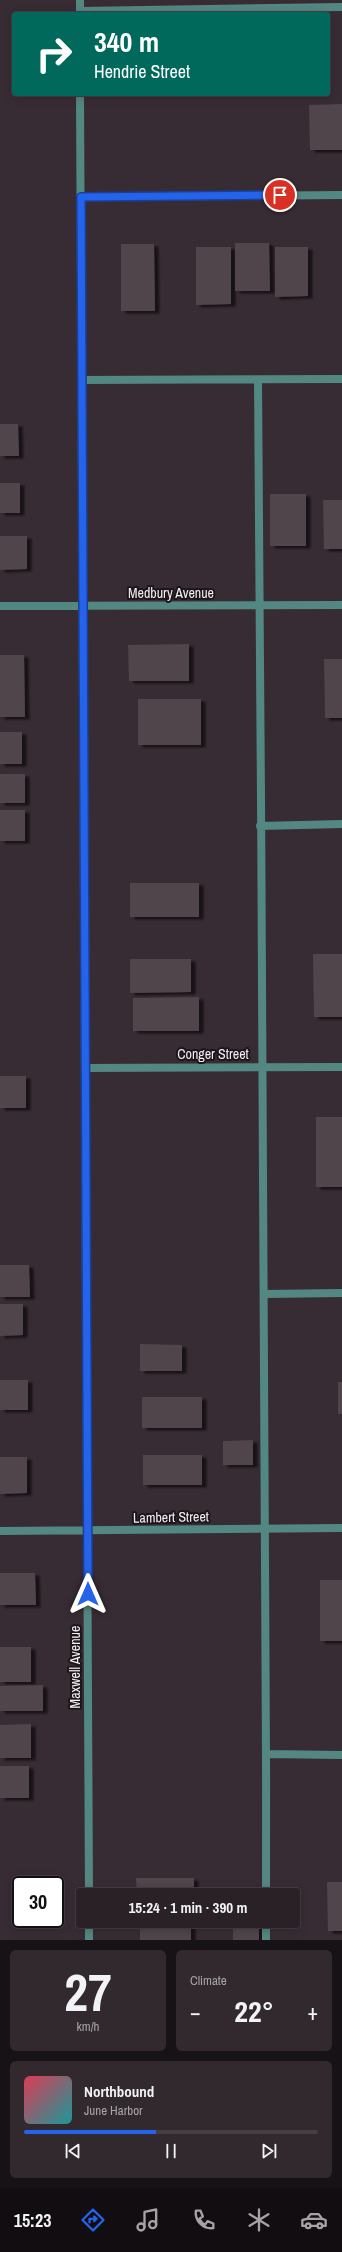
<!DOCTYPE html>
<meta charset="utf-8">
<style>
body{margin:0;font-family:"Archivo Narrow",sans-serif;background:#32292f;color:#f1f3f6;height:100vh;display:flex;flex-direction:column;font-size:15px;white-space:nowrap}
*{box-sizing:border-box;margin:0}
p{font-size:13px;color:#a5a3a7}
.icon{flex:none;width:22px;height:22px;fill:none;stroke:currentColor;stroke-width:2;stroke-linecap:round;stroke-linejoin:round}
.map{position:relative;height:1940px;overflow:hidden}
.panel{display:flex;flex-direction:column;gap:10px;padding:10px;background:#171215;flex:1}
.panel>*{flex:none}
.guide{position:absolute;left:12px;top:12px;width:318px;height:84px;border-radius:4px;box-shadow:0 2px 10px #0003,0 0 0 1px #463e44;background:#00695c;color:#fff;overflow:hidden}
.speed{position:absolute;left:12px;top:1876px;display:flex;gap:8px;font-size:20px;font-weight:700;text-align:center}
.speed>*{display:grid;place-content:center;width:52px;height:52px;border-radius:50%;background:#2a2127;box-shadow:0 2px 10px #0003,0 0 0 1px #463e44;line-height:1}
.speed .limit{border:2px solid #111;border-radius:6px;background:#fff;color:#111}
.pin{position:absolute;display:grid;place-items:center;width:34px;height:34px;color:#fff;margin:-17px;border:2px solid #fff;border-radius:50%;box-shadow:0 1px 4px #0007}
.me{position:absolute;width:44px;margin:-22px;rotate:0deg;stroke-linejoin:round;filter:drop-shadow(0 0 3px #0008)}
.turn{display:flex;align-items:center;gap:14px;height:84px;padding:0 16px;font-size:18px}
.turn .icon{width:52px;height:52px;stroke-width:2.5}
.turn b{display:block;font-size:28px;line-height:34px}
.big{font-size:30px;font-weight:700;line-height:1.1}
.panel .tile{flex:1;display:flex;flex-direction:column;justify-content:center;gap:6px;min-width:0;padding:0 14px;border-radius:6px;background:#32292f}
.panel .dial{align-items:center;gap:0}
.dial b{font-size:52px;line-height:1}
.song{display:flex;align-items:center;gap:12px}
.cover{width:48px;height:48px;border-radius:6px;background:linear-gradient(135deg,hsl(350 70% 55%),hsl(180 70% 35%))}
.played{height:4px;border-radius:2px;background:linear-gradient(90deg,#2563eb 45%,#463e44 45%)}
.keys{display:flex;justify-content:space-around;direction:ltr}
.heat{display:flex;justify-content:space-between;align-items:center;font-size:22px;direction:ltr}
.panel .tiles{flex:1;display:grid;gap:10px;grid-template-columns:1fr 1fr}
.tile:last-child{grid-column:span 2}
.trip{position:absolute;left:76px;top:1888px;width:224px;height:40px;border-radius:4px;background:#2a2127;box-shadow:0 2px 10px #0003,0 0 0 1px #463e44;font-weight:700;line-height:40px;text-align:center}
.tab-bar{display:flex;height:64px;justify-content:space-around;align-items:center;background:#110d10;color:#a5a3a7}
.tab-bar .icon{width:28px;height:28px}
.tab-bar .on{color:#2563eb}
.tab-bar b{font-size:18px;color:#f1f3f6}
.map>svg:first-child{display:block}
</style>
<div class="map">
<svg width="342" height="1940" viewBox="0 0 342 1940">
<defs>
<filter id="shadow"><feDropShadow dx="4.5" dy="2.5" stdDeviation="1" flood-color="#0009"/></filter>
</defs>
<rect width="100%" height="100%" fill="#382c34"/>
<path fill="#50444c" filter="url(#shadow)" d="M342,104V150H310L309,105Z
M235,243H269L270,291H235Z
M121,244H154L155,311H121Z
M196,247H231V304L196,305Z
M275,247H308V296L275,297Z
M0,424H18L19,456H0Z
M0,483H20V513H0Z
M270,494H306V546H270Z
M323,500H342V549H324Z
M0,536H27V569L0,570Z
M189,644V681H129L128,645Z
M0,655H24L25,717H0Z
M324,659H342V718H325Z
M138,699H201V745H138Z
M0,732H22V764H0Z
M0,774H25V803H0Z
M0,810H25V841H0Z
M130,883H199V917H130Z
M313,954H342V1017H314Z
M130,959H191V992L130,993Z
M199,997V1031H133V998Z
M0,1076H26V1108H0Z
M316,1117H342V1187H316Z
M0,1265H29L30,1297H0Z
M0,1304H23V1335L0,1336Z
M140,1344L182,1345V1371H140Z
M0,1380H28V1410H0Z
M338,1382H342V1414H338Z
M142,1397H202V1428H142Z
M253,1440V1465H223V1441Z
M143,1455H202V1485H143Z
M0,1457H27V1493L0,1494Z
M0,1573H35L36,1605H0Z
M320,1580H342V1641H320Z
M0,1647H31V1682H0Z
M43,1685V1711H0V1686Z
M31,1724V1758H0V1725Z
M0,1766H29V1798H0Z
M136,1878H194V1895H137Z
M327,1882H342V1931H328Z
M140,1921H191V1940H140Z
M233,1921H259V1940H233Z"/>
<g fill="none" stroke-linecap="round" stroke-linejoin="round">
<path stroke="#538781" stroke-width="8" d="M80,11L342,7
M82,380L342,379
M258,380C261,885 267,1390 266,1895
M260,826L342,824
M265,1294L342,1293
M266,1754L342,1755
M266,1940V1921"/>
<path stroke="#538781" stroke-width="8" d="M80,0V14
M80,94L89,1895
M81,197L342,195
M0,606L342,605
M85,1068L342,1067
M0,1531L342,1528
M89,1921V1940"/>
</g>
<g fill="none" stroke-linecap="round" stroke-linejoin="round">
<g stroke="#184099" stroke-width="10">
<path id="route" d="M88,1594L81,197L280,195"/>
</g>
<use href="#route" stroke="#2563eb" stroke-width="7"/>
</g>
<g text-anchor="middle" stroke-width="4" stroke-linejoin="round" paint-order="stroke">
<g font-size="14" fill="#f3ecf1" stroke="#1c161a">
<text x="171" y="598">Medbury Avenue</text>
<text x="213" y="1059">Conger Street</text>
<text transform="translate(171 1517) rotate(-1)" y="5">Lambert Street</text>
<text transform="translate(75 1667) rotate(-90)" y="5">Maxwell Avenue</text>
</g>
</g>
</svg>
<div class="speed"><div class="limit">30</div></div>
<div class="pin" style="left:280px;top:195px;background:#d93025"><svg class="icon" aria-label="arrive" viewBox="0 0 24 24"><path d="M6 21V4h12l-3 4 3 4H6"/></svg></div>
<svg class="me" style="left:88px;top:1594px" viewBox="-20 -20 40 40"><path d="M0-17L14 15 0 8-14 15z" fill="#2563eb" stroke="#fff" stroke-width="4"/></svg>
<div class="trip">15:24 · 1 min · 390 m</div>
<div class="guide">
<div class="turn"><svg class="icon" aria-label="right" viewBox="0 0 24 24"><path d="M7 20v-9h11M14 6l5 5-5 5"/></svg><div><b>340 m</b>Hendrie Street</div></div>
</div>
</div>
<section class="panel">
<div class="tiles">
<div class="tile dial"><b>27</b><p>km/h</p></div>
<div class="tile"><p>Climate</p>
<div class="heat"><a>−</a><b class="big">22°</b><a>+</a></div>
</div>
<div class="tile">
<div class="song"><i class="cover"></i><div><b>Northbound</b><p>June Harbor</p></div></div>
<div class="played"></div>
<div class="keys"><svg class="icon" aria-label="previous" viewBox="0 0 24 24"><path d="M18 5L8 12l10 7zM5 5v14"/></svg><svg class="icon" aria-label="pause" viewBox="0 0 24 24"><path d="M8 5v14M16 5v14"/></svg><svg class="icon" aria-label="next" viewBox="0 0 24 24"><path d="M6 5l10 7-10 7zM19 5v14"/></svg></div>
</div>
</div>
</section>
<nav class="tab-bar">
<b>15:23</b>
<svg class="icon on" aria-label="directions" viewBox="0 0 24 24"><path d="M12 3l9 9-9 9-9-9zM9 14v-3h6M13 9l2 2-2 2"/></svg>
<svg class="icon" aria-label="music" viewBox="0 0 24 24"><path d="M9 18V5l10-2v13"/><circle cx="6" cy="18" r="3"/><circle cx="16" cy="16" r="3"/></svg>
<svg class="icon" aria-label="phone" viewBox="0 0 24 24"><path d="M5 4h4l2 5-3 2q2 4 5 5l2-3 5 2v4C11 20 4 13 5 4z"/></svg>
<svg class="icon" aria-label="climate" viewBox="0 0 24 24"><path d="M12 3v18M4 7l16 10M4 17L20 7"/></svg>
<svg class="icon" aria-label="car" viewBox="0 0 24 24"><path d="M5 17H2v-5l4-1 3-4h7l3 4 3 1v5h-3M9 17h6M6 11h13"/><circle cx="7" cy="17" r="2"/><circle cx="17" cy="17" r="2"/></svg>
</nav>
